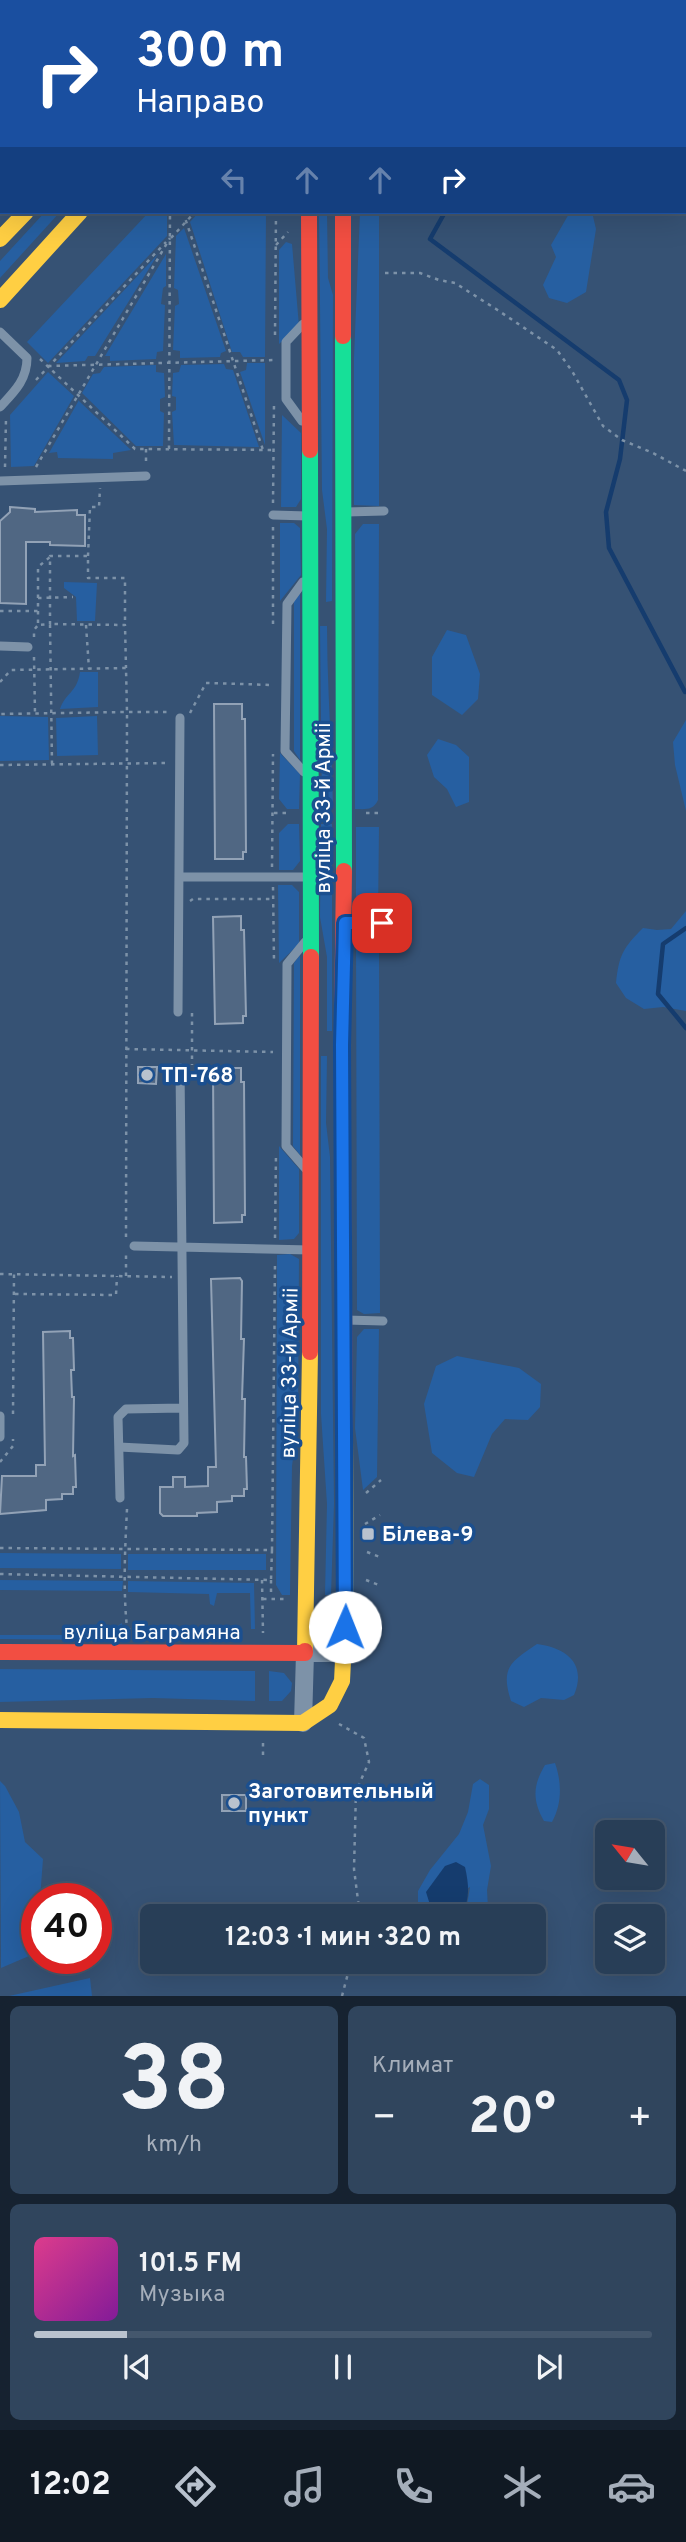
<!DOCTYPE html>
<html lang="ru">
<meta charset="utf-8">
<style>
body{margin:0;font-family:Overpass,sans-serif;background:#30455d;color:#f1f3f6;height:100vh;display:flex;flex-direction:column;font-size:26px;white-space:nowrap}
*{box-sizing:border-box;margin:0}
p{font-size:23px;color:#a5aeba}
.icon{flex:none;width:38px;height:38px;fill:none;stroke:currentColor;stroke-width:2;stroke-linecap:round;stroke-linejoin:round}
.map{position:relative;height:1996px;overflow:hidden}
.panel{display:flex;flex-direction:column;gap:10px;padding:10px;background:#162230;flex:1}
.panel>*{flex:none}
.banner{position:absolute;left:0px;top:0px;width:686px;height:214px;box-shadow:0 7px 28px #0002,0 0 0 2px #44576d;background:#1a4fa0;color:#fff;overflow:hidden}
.needle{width:46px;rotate:300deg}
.controls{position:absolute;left:595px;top:1820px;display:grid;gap:14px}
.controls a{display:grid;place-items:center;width:70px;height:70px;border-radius:10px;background:#283e57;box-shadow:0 7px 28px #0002,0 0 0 2px #44576d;font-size:35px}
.speed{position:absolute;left:21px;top:1883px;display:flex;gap:14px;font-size:35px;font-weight:700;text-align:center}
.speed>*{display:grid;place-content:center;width:91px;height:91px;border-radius:50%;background:#283e57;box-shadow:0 7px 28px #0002,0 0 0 2px #44576d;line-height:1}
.speed .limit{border:10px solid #d22;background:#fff;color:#111}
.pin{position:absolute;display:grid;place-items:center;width:60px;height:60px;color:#fff;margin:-30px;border-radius:14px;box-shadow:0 4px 10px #0006}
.me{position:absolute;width:77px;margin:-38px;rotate:1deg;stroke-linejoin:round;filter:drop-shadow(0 0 5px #0008)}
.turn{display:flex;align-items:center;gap:24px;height:147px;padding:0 21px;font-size:32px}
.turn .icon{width:91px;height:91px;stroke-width:2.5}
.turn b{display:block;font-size:49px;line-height:60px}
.lanes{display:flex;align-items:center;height:66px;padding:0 21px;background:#0003;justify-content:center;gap:35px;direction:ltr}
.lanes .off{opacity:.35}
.big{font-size:52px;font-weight:700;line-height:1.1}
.panel .widget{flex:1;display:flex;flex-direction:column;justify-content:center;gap:10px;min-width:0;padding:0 24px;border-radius:10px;background:#30455d}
.panel .dial{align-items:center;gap:0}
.dial b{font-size:91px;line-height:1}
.song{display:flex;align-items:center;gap:21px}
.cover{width:84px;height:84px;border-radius:10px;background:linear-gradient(135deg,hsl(330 70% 55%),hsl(290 70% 35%))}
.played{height:7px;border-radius:4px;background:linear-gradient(90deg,#b9c2ce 15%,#44576d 15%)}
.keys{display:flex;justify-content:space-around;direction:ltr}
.heat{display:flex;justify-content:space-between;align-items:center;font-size:38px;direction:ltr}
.panel .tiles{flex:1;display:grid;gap:10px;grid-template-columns:1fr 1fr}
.widget:last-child{grid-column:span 2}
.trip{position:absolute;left:140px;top:1904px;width:406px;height:70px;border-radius:10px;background:#283e57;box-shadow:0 7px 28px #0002,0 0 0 2px #44576d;font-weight:700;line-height:70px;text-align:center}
.tabs{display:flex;height:112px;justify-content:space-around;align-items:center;background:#101923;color:#a5aeba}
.tabs .icon{width:49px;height:49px}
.tabs .on{color:#b9c2ce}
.tabs b{font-size:32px;color:#f1f3f6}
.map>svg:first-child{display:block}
</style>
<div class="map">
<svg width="686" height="1996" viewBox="0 0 686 1996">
<rect width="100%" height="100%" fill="#365274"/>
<path fill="#265fa1" d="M45,212H60L0,278V261Z
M149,212H167V236L48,363L27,342Z
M199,212H266L265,357H243L240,352H232L190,222Z
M319,212H327L328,278L333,295L332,601L326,602L327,529L322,490Z
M360,212H379V506L354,505V357Z
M570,212H592L596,229L586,292L567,303L549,298L543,285L556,257L551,245Z
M184,228L226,351L221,353L220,357L180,358V351L173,350L175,306L179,304L178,290L174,288L176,236Z
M286,242L292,244L299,326L279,344V250Z
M158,254L95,356H88L85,361L56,363Z
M166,254V286L163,288L161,304L165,305L163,351L157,352L156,359L110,361V356H105Z
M247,363H265V445L240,372L246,370Z
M224,364L226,369L233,370L259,447L174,445L172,412L176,410V397L172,396L173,373L179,372L181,365Z
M156,365V372L164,373L165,397L160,399V411L164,413L163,446H136L82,393L93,374L100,373L104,367Z
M48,372L74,396L34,466L11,467L10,415Z
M79,400V401L131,450L113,453V459L58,458L57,452L49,453Z
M282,415L301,433V499L296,507H281Z
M280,523H294L300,528L301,575L280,601Z
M363,524H379L378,800C373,811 365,809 355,809V534Z
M64,582L97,583L95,621H77L76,597L64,588Z
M300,591V760L294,751V599Z
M320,626H327C327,687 332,747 333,808H322Z
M447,630L466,635L480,674L478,699L462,715L432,695V657Z
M80,672H98V707L60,709C65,693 77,693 80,672Z
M0,716L48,717L49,760L0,761Z
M97,716L98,755L57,756L56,718Z
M686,720V811L675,765L673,742Z
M438,739L456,745L469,757V802L456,807L447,789L434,777L427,755Z
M280,753L300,774L299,809H287L279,799Z
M288,824H299L300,861L293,870H279V833Z
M321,824H332V1031H327V957L320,917Z
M356,827H379L378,915H356Z
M278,885H292L299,892V944L279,963Z
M686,911V1011L663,1007L644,1009L626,998L616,983C619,955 623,948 643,928L657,930L671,929Z
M379,933L380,1313L364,1314L357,1310L356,939L361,934Z
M300,955V1155L293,1146L294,963Z
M321,1056H327L326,1123L330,1157L334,1503L331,1595H325L327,1504L321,1414Z
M279,1146L299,1169V1233L294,1239L279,1240Z
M290,1254L299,1259L298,1423L292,1466L290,1595H282L276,1585L277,1255Z
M364,1329H379L377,1477L363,1490L355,1428L357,1337Z
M457,1356L519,1368L541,1384L540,1407L528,1420L505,1419L492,1434L474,1477L457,1473L432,1453L424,1404L436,1366Z
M0,1553L121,1554V1569L0,1568Z
M128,1554H266V1570H128Z
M0,1580L123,1581L122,1591L0,1590Z
M128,1581L254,1583L255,1629H251L250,1593H217L214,1606L210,1604L209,1594L128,1592Z
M122,1623L121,1640L0,1639V1635H115L116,1627Z
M537,1644C567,1648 587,1664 574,1695L564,1700L541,1698L524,1707L511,1701C500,1667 511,1662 537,1644Z
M0,1669L255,1671V1701L153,1698L0,1702Z
M269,1671L284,1673L292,1683L291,1691L282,1701H269Z
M555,1763C562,1783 562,1804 552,1822L544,1821C532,1800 533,1785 545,1765Z
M480,1779L489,1785V1809L483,1825L491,1866L487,1890L488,1908L484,1916H456L462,1915L467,1905L470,1887L431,1908L451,1916H422L418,1912V1891L430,1870L459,1834L468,1812L473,1784Z
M0,1781L5,1786L19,1812L25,1842L43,1859L40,1899H37V1950L36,1953L1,1968Z
M90,1978L92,1996H9Z"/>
<path fill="#153c6e" d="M456,1862L465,1867C469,1885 470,1898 462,1915L451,1916L431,1908L426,1892L445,1866Z"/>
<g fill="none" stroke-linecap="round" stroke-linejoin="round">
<path stroke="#153c6e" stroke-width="4.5" d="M574,2L576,0
M445,212L430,239L619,380L627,400L620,459L606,512L609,548L685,692
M686,928L663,944L658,994L686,1028"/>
</g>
<path fill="#506783" stroke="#92a2b6" stroke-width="2" d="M10,507L35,509V512L77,510V515H85V546L50,545V542H26V604L0,603V521L10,512Z
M214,704H242V719H245L246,852H243V859H215Z
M241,916V930H244L246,1016H243V1023L215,1024L213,917Z
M138,1067H157L156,1084L138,1083Z
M213,1068H241V1082H244L245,1215H242V1222L214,1223Z
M240,1278L242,1281L241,1339H244L242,1399H245L244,1457H246L247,1489H244V1496H232V1501L217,1502V1512L197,1513V1516H163L160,1513V1487H173V1477H185V1487L208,1486V1467H216L211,1279Z
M70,1331V1338H73L74,1370H71L72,1397H74L73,1456L75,1455L76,1487H73V1494H62V1499L46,1500V1510L0,1514L2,1476H36V1465H45L43,1332Z
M222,1795H246V1811H222Z"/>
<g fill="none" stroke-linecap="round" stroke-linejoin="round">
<path stroke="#7d92a8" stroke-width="2.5" stroke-dasharray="3.5 5" stroke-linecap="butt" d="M159,0L161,2
M384,0V2
M76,2L77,0
M107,2L109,0
M0,25H2
M0,121L2,119
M183,212L263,450
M171,238L195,212
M276,245L288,232
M385,273H420L439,280L455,283L496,309L557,350L572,371L603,426L622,440L653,453L686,471
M275,335L276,212
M40,359L135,449L274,450
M48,366L275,360
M36,380L166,242
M146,449V463
M169,449L170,212
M5,467L6,418
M36,467L170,238
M273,503L274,404
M273,527V625
M88,556L90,507H99L100,488
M38,598L73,597
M0,611H38V567L50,557
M38,611V625L50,624V556H88V578H125V625
M86,625L89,669
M34,637V630L38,625
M34,657L35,713
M0,682L11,670L126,668L127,712L0,714
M190,713L206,683L273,685
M52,764L50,624L125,625L126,668
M0,765L168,763
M274,813H291
M366,813H382
M272,867L273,754
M273,887L274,961
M190,901L193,899H273
M192,1013V1065
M126,1049L273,1052
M126,1237L127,712H170
M275,1238L276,1153
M0,1274L172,1277
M126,1276V1254
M15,1294L116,1295L117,1276
M13,1414L14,1274
M0,1462L13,1446V1439
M366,1493L381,1480
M127,1509C125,1549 123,1589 127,1628L130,1630
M365,1524L380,1515
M0,1548L272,1550L275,1262
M367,1552L380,1557
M0,1574L271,1580L272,1550
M262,1580L263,1633
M271,1580V1597
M366,1580L379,1585
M263,1599H284
M339,1724L364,1738L369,1762L356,1791L354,1869L360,1916
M263,1743V1759
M342,1996L351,1962"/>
<path stroke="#7d92a8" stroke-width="9" d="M0,332L27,358C27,380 14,392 0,407
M302,421L286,399V342L303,324
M0,481L146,476
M346,512L384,511
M273,515L308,516
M303,582L287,604L285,751L304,772
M0,646L28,647
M179,877H309
M346,923H382
M305,942L287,964L286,1146L306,1169
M178,1012L180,718
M134,1246L311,1250
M345,1320L383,1321
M0,1416V1437
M119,1447L178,1450L184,1443L180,1068
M120,1498L118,1417L126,1409L182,1408"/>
<path stroke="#7d92a8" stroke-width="18" d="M303,1723L305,1653H344"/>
<path stroke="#16e098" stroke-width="16" d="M306,0V2
M340,0V2
M343,336L344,871
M310,450L311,957"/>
<path stroke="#ffcf43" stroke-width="16" d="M274,2L276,0
M0,239L26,212
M0,300L80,212
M305,1651L310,1352
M0,1720L303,1723L330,1705L342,1681L346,1601L345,1441"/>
<path stroke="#f24e42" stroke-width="16" d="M220,2L221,0
M309,212L310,450
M343,212V336
M344,871L342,1026L345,1441
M310,1352L311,957
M0,1652L305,1653V1651"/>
</g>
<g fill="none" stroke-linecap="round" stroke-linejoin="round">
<g stroke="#114b97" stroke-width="18">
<path id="route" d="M345,1627L342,1045L345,923H382"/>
</g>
<use href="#route" stroke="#1a73e8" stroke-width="12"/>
</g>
<g fill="#b9c2ce" stroke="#1b4f8f" stroke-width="2.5">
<circle cx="147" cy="1075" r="7"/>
<rect x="361" y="1527" width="14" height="14" rx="3.5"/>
<circle cx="234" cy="1803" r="7"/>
</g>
<g text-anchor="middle" stroke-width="7" stroke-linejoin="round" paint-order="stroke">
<g font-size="21" fill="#fff" stroke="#1b4f8f">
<text transform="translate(323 808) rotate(-90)" y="7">вуліца 33-й Арміі</text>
<text transform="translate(289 1373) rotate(-89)" y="7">вуліца 33-й Арміі</text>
<text x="152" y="1639">вуліца Баграмяна</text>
</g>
<g font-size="21" font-weight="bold" fill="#fff" stroke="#1b4f8f" text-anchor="start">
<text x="161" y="1082">ТП-768</text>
<text x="382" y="1541">Білева-9</text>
<text x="248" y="1798">Заготовительный<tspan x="248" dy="24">пункт</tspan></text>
</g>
</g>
</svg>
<div class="controls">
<a><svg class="needle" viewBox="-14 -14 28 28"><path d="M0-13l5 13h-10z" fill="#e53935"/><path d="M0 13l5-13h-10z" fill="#a5aeba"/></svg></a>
<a><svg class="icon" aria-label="layers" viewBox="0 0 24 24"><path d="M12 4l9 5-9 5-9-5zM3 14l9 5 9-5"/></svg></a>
</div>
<div class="speed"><div class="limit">40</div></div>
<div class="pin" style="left:382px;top:923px;background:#d93025"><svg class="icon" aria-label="arrive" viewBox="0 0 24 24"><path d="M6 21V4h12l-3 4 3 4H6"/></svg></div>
<svg class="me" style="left:345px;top:1627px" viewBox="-20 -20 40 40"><circle r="19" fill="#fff"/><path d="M0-13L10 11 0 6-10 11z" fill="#1a73e8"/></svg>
<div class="trip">12:03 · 1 мин · 320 m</div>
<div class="banner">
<div class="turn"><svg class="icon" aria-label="right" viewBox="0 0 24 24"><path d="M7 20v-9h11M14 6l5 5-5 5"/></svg><div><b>300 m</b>Направо</div></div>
<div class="lanes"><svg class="icon off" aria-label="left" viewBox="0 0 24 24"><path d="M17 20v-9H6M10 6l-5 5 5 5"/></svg><svg class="icon off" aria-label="ahead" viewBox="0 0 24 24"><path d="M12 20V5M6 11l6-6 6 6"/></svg><svg class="icon off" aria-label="ahead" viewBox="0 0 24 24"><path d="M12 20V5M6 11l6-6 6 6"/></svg><svg class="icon" aria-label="right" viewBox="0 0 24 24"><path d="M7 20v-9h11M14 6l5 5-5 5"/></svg></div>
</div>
</div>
<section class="panel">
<div class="tiles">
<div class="widget dial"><b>38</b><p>km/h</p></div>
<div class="widget"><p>Климат</p>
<div class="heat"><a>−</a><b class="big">20°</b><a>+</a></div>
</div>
<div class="widget">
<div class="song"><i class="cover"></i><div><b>101.5 FM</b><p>Музыка</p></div></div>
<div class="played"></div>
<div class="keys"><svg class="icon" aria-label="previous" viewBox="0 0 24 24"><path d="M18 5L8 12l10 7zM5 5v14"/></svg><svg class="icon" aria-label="pause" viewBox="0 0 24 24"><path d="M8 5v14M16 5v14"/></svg><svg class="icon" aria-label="next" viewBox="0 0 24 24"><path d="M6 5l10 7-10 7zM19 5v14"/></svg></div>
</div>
</div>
</section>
<nav class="tabs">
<b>12:02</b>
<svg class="icon on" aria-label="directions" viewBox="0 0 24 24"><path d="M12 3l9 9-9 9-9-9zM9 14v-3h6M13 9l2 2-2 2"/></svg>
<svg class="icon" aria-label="music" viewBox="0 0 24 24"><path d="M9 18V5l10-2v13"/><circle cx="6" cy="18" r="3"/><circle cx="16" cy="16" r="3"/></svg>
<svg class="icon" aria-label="phone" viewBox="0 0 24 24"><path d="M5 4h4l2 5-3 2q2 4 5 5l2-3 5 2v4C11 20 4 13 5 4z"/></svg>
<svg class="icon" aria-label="climate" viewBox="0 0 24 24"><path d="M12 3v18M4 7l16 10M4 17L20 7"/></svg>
<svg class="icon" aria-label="car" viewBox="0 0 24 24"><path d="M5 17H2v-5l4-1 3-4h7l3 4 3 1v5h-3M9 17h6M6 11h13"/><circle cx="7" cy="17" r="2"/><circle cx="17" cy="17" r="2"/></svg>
</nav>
